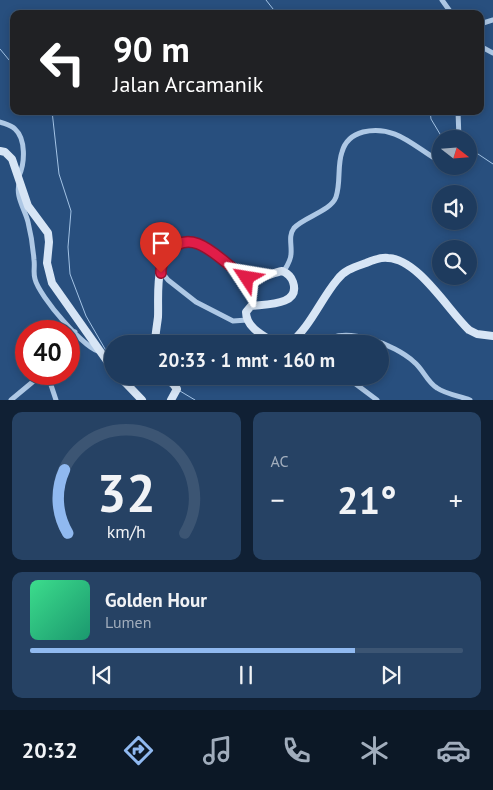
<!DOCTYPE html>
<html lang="id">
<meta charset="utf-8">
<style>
body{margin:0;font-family:"PT Sans",sans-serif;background:#264264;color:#f1f3f6;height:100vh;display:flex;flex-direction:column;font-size:19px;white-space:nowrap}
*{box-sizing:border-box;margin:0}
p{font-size:16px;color:#a1adbc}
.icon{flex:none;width:28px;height:28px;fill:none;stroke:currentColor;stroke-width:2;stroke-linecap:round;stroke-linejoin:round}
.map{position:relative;height:400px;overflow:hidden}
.details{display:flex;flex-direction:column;gap:12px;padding:12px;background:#102034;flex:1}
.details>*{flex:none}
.guide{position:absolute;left:10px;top:10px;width:474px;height:105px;border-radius:10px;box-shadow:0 2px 8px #0003,0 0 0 1px #3c5573;background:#202124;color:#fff;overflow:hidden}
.needle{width:32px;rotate:107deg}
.controls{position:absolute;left:432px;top:130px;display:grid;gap:10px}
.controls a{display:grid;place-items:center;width:45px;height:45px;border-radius:50%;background:#1e3b5e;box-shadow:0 2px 8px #0003,0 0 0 1px #3c5573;font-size:25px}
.speed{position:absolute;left:15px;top:320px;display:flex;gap:10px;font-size:25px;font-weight:700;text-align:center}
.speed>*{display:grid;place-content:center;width:65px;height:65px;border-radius:50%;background:#1e3b5e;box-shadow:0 2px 8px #0003,0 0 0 1px #3c5573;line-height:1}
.speed .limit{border:8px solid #d22;background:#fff;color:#111}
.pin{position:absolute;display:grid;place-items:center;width:42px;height:42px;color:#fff;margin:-51px -21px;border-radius:50% 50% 50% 0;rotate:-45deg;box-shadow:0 0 5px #0007}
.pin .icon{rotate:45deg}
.me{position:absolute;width:55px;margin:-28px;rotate:303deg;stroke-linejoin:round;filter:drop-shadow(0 0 4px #0008)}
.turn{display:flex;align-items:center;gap:18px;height:105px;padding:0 20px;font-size:22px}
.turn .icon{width:65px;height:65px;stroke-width:2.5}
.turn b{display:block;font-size:35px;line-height:42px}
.big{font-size:38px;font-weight:700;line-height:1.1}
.details .widget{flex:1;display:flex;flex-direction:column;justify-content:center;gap:8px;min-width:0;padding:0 18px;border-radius:10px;background:#264264}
.details .dial{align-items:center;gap:0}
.dial svg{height:130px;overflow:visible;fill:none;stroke:#3c5573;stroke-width:7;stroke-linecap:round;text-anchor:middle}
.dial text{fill:#f1f3f6;stroke:none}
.song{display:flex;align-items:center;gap:15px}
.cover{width:60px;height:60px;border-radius:8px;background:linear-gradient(135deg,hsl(150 70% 55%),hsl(160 70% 35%))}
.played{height:5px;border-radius:2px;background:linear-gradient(90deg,#90b9f0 75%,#3c5573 75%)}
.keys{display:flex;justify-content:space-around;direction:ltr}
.heat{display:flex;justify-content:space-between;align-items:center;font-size:28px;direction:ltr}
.details .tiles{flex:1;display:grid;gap:12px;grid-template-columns:1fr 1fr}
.widget:last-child{grid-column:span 2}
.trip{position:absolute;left:104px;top:335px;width:285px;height:50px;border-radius:25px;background:#1e3b5e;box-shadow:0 2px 8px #0003,0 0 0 1px #3c5573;font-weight:700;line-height:50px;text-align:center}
.tab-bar{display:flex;height:80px;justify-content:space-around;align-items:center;background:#0c1826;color:#a1adbc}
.tab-bar .icon{width:35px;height:35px}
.tab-bar .current{color:#90b9f0}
.tab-bar b{font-size:22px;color:#f1f3f6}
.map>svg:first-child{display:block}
</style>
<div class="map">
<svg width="493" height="400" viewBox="0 0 493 400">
<rect width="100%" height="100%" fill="#284f7e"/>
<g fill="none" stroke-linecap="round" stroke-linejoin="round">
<path stroke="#a3c3e5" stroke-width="1" d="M266,0L277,14
M0,49L14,66
M52,111L59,174L71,211L68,247L70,274L86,316L112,361
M430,111L431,119L443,139
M469,148L493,164
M127,376L133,382L151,379L170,386
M180,391L195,400"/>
<path stroke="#aec8e5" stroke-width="5" d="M442,0L452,14
M480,24L493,20
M480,46L493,53
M458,111L459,139
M0,122C5,124 11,125 15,129C26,139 25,163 19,176
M20,181C14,195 25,209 28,222C31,234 33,247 34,260C35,267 33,273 35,279C39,296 85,350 101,352
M160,270L168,280L196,302L233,321L247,320
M284,271C287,266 291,260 291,254C292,245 288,236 294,228C304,217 331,211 336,197C341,182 337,166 342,152C345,141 352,135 363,132C396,124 415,148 441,162
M69,340L75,332
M322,344C342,323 396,345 414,362C423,369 427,382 437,388C446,394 459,396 470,400
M46,374L51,385L56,400
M345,376L377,400
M11,400L35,380"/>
<path stroke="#d7e5f5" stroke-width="8" d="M0,151L5,152L12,159L28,206L48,233L49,242L47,263L52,283L112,368
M155,344C155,335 157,326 158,317C159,295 153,255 179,245C187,242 194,241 202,245C219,253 229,273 248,278C260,281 271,273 282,271C287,273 291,276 293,282C301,306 265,304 251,306L246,312C246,328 264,336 277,344
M289,344C309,329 321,299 337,280C344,270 355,267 366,263C373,260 381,257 388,258C418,259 448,310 469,330L477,334L493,336
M119,376L142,400
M167,376L177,389L171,400"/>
</g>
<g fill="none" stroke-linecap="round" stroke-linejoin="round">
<g stroke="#92132f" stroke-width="12">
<path id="route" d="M161,273C160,266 165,257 169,252C194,222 225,267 247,278"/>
</g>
<use href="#route" stroke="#e11d48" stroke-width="9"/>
</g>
</svg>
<div class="controls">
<a><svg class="needle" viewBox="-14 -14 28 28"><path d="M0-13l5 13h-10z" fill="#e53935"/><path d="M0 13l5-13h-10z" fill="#a1adbc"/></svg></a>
<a><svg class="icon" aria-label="sound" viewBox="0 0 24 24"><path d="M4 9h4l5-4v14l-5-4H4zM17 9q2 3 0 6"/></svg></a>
<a><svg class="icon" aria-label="search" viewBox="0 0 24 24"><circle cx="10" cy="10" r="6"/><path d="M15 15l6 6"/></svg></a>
</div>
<div class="speed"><div class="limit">40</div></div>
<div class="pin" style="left:161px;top:273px;background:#d93025"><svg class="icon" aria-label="arrive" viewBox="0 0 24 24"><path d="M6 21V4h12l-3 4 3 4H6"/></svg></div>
<svg class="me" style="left:247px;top:278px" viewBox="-20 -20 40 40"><path d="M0-17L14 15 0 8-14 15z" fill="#e11d48" stroke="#fff" stroke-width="4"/></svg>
<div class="trip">20:33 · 1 mnt · 160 m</div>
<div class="guide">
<div class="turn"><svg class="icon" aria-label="left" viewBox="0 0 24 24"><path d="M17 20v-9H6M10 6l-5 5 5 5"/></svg><div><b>90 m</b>Jalan Arcamanik</div></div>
</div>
</div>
<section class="details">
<div class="tiles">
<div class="widget dial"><svg viewBox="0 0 100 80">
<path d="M14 69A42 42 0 1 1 86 69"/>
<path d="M14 69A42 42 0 0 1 12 30" stroke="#90b9f0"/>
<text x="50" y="56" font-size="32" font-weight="700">32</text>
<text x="50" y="72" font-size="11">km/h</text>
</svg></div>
<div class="widget"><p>AC</p>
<div class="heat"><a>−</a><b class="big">21°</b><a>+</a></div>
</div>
<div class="widget">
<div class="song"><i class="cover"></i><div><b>Golden Hour</b><p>Lumen</p></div></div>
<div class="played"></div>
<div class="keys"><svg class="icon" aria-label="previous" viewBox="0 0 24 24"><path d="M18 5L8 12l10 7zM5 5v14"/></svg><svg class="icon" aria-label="pause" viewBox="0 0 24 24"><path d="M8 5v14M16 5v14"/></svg><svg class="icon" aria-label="next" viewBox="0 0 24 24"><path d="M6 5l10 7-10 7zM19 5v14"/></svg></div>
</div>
</div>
</section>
<nav class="tab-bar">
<b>20:32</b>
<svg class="icon current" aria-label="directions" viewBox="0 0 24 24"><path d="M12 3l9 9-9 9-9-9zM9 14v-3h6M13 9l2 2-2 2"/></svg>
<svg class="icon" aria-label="music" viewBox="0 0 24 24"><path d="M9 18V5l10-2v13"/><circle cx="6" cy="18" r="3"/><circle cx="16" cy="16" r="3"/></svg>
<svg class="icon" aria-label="phone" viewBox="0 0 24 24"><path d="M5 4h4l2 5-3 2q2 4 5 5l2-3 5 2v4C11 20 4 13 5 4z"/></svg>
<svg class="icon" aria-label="climate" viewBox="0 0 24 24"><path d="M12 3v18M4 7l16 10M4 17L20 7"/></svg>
<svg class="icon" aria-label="car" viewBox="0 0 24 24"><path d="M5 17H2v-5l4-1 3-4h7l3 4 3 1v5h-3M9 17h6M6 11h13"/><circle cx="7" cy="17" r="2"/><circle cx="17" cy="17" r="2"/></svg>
</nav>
